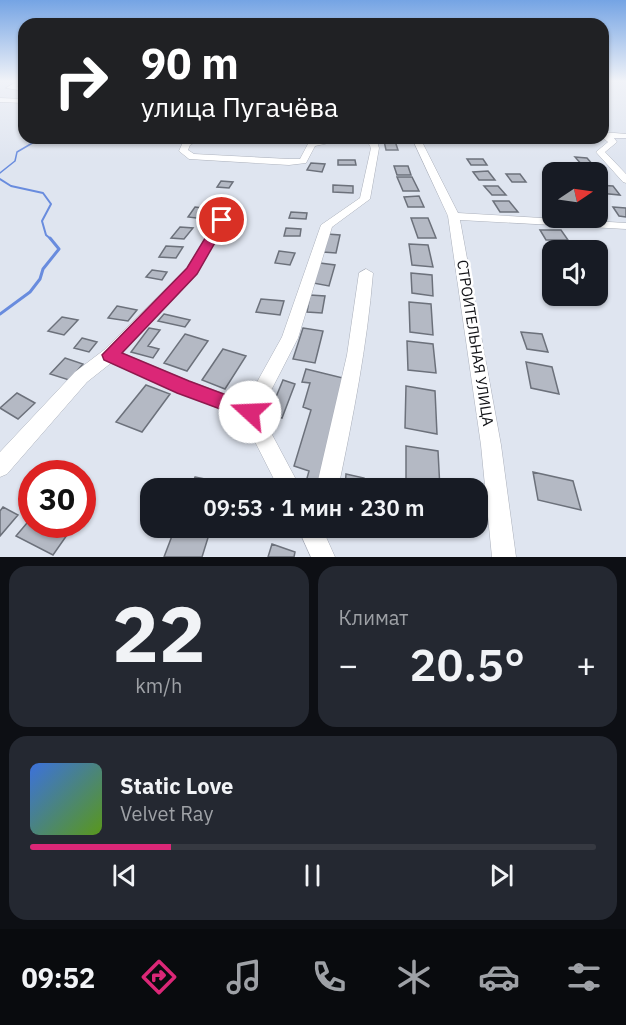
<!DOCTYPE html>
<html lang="ru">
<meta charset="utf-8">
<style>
body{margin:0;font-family:"IBM Plex Sans",sans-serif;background:#242831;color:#f1f3f6;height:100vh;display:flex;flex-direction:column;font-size:22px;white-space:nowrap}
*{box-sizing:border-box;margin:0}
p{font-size:20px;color:#9ea1a6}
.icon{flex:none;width:33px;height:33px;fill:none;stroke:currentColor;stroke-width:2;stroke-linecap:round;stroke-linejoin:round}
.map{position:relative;height:557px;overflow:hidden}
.drawer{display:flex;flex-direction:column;gap:9px;padding:9px;background:#0d0f14;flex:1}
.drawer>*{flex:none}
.top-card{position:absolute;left:18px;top:18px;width:591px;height:126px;border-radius:18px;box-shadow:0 2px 4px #0004;background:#202124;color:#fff;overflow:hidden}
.needle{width:39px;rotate:77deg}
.fabs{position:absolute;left:542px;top:162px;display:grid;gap:12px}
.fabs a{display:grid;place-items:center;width:66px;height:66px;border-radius:12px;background:#171b24;box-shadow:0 2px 4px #0004;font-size:30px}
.speed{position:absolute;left:18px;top:460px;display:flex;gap:12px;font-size:30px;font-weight:700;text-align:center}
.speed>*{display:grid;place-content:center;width:78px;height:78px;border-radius:50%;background:#171b24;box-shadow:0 2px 4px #0004;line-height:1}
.speed .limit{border:9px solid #d22;background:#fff;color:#111}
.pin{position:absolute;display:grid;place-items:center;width:51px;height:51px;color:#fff;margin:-26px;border:3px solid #fff;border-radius:50%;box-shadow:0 2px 6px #0007}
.me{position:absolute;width:66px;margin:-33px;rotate:290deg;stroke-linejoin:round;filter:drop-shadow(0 0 4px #0008)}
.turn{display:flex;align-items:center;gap:21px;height:126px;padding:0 24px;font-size:27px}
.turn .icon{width:78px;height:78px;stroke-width:2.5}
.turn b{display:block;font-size:42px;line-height:51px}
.big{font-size:45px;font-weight:600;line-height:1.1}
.drawer .card{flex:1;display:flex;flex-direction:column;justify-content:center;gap:9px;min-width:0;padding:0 21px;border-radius:18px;background:#242831}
.drawer .dial{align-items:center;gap:0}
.dial b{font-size:78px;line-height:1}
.song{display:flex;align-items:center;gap:18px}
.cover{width:72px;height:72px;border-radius:9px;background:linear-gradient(135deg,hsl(220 70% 55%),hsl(90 70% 35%))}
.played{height:6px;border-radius:3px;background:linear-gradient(90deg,#db2777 25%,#363941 25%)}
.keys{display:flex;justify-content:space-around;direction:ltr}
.heat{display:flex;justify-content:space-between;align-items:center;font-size:33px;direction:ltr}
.drawer .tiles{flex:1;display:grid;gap:9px;grid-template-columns:1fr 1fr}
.card:last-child{grid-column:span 2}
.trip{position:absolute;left:140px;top:478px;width:348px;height:60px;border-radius:18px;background:#171b24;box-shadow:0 2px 4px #0004;font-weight:600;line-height:60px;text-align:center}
.tab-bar{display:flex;height:96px;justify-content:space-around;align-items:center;background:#090b0e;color:#9ea1a6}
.tab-bar .icon{width:42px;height:42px}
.tab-bar .active{color:#db2777}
.tab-bar b{font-size:27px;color:#f1f3f6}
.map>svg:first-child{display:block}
</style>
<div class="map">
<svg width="626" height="557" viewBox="0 0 626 557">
<rect width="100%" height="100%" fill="#dfe5f0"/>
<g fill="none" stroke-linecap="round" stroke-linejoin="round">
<path stroke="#698cde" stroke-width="1.5" d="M0,173L15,161L17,152L41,138"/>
<path stroke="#698cde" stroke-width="2" d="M0,179L11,186L43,193L51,204L42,221L46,235L52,240"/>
<path stroke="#698cde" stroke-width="3" d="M0,314L30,292L40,279L43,269L59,249L50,238"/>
</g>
<path fill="#b4b9c4" stroke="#6c717b" stroke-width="1.5" d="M384,141H395L398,150H386Z
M575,157L587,158L594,166L582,165Z
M467,159H483L487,165H471Z
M338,160H355L356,165H338Z
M311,163L325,164L322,172L307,170Z
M394,166H408L411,175H397Z
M488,171L495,180H479L473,172Z
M506,174H520L526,182H512Z
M397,177H412L419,191H403Z
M221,181L233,182L229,188L217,187Z
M333,185L353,186V193L333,192Z
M597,185L613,186L620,195L599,193Z
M484,186H498L506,195H492Z
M419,196L424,207H408L404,197Z
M493,201H509L518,212H500Z
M195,207L211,209L204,219L188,217Z
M613,207L626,208V217L619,216Z
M291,212L307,213L306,219L289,218Z
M411,218H428L436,238H418Z
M180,227L193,228L184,239L171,238Z
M286,228L301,229L300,236H284Z
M540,230H561L568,240H546Z
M327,234L340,235L336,253L323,252Z
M409,244L428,245L433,267L412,265Z
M166,246L183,247L176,258L159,257Z
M279,251L295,253L290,265L275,263Z
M320,263L335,265L329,286L313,283Z
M152,270L167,272L162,280L146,277Z
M411,273L432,275L433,296L412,293Z
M310,295L325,296L322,313L307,312Z
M261,299L284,301L280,315L256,312Z
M409,302L431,304L433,335L410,332Z
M117,306L137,310L128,321L108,318Z
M164,314L190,320L185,327L158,321Z
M62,317L78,320L64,335L48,331Z
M149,328L160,330L148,346L159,349L153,358L131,352Z
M303,328L323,331L315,363L293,359Z
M521,332L542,334L548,352L527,349Z
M185,334L208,341L187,371L164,363Z
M82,338L97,342L89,352L74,348Z
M407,341L433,344L436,373L408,370Z
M223,349L246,356L225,389L202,380Z
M65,358L83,364L69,380L50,374Z
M526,362L552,367L559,394L531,388Z
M306,369L347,379L320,489H304L309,471L294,466L311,410L303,407L310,383L302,382Z
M283,380L295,384L282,418L269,414Z
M146,385L170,394L142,432L116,422Z
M406,386L435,391L437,434L405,428Z
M17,393L35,403L18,419L0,408Z
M406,446L438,451L440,489L406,488Z
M533,472L573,481L581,510L538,500Z
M346,474L364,478L363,489H345Z
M195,477L225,483L223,489H190Z
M3,507L18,515L0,536V511Z
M32,517V525H74L53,555L16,536Z
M175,528H211L202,557H164Z
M272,544L295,552L294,557H268Z"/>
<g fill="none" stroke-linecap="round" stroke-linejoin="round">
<g stroke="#abb0bb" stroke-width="1">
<path id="minor" d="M18,81H24L17,87H24V91L6,88Z
M0,98L24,99V103L0,102Z
M603,132L626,134V138H614L617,142L605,152L626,174V183L623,182L596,152L608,142L603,138Z
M192,138H203L190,145L188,150L194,154L289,159H300L309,142L333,138H352L315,146L306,163L289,165L189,159L179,151L183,142Z
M366,138H376L379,148L370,199L332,227L298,338L260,412L301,489H279L243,418L177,392L111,363L87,382L7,474L0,477V452L75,372L104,350L187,268L228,201L233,198L238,201L197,274L122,353L189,381L246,402L282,337L321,225L360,198L371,148Z
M412,138H420L458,213L626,223V229L460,220L501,445L516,557H492L481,445L448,216Z
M366,269L373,273C367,346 353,417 338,489H316L347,355L359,273Z
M298,528H322L335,557H311Z"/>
</g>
<use href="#minor" fill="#fff" fill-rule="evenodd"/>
</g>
<linearGradient id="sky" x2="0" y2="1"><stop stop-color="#75a4e4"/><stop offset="0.51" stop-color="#f1f3f8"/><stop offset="1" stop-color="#f1f3f8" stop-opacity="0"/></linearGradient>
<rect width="626" height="159" fill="url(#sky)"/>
<path fill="#db2777" stroke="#8e194d" stroke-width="1.5" d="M222,217L228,220L197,274L122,353L189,381L256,406L259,412L256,418L250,420L177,393L104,360L102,355L187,268L216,220Z"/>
<g text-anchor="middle" stroke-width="5" stroke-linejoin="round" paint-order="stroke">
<g font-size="15" fill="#131418" stroke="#fff">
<text transform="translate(475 343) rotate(81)" y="5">СТРОИТЕЛЬНАЯ УЛИЦА</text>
</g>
</g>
</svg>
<div class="fabs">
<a><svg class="needle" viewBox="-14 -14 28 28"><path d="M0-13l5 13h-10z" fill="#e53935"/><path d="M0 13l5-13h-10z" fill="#9ea1a6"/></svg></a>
<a><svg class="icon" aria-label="sound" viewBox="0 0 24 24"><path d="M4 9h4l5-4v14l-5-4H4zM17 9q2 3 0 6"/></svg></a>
</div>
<div class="speed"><div class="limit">30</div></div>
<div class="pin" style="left:222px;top:220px;background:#d93025"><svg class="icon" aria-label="arrive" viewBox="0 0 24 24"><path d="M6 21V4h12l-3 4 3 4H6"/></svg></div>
<svg class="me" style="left:250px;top:412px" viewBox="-20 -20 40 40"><circle r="19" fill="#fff"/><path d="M0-13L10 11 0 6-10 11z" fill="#db2777"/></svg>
<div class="trip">09:53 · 1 мин · 230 m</div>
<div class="top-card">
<div class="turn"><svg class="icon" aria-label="right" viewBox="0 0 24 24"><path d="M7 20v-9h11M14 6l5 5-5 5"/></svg><div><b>90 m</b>улица Пугачёва</div></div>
</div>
</div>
<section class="drawer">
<div class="tiles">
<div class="card dial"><b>22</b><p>km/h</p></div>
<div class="card"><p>Климат</p>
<div class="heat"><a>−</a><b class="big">20.5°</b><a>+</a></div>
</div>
<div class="card">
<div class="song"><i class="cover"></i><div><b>Static Love</b><p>Velvet Ray</p></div></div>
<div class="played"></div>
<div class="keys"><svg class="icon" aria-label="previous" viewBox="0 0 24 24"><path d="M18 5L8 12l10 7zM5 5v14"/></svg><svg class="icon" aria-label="pause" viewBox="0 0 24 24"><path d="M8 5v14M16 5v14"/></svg><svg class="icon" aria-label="next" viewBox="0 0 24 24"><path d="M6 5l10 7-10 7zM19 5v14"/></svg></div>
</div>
</div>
</section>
<nav class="tab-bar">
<b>09:52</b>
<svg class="icon active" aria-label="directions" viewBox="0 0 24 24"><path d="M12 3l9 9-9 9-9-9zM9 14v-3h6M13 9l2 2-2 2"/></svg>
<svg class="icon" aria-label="music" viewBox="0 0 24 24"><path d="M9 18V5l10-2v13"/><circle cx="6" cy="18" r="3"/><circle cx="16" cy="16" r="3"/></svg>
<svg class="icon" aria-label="phone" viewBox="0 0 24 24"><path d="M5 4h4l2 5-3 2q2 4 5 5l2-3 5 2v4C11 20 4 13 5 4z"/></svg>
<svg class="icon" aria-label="climate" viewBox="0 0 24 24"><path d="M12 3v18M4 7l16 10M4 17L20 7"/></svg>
<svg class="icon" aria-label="car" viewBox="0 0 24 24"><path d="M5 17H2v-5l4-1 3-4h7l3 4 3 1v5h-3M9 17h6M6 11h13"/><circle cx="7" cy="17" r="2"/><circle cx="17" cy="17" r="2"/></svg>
<svg class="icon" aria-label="filters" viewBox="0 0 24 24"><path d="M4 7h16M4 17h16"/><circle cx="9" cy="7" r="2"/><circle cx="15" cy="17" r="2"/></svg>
</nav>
